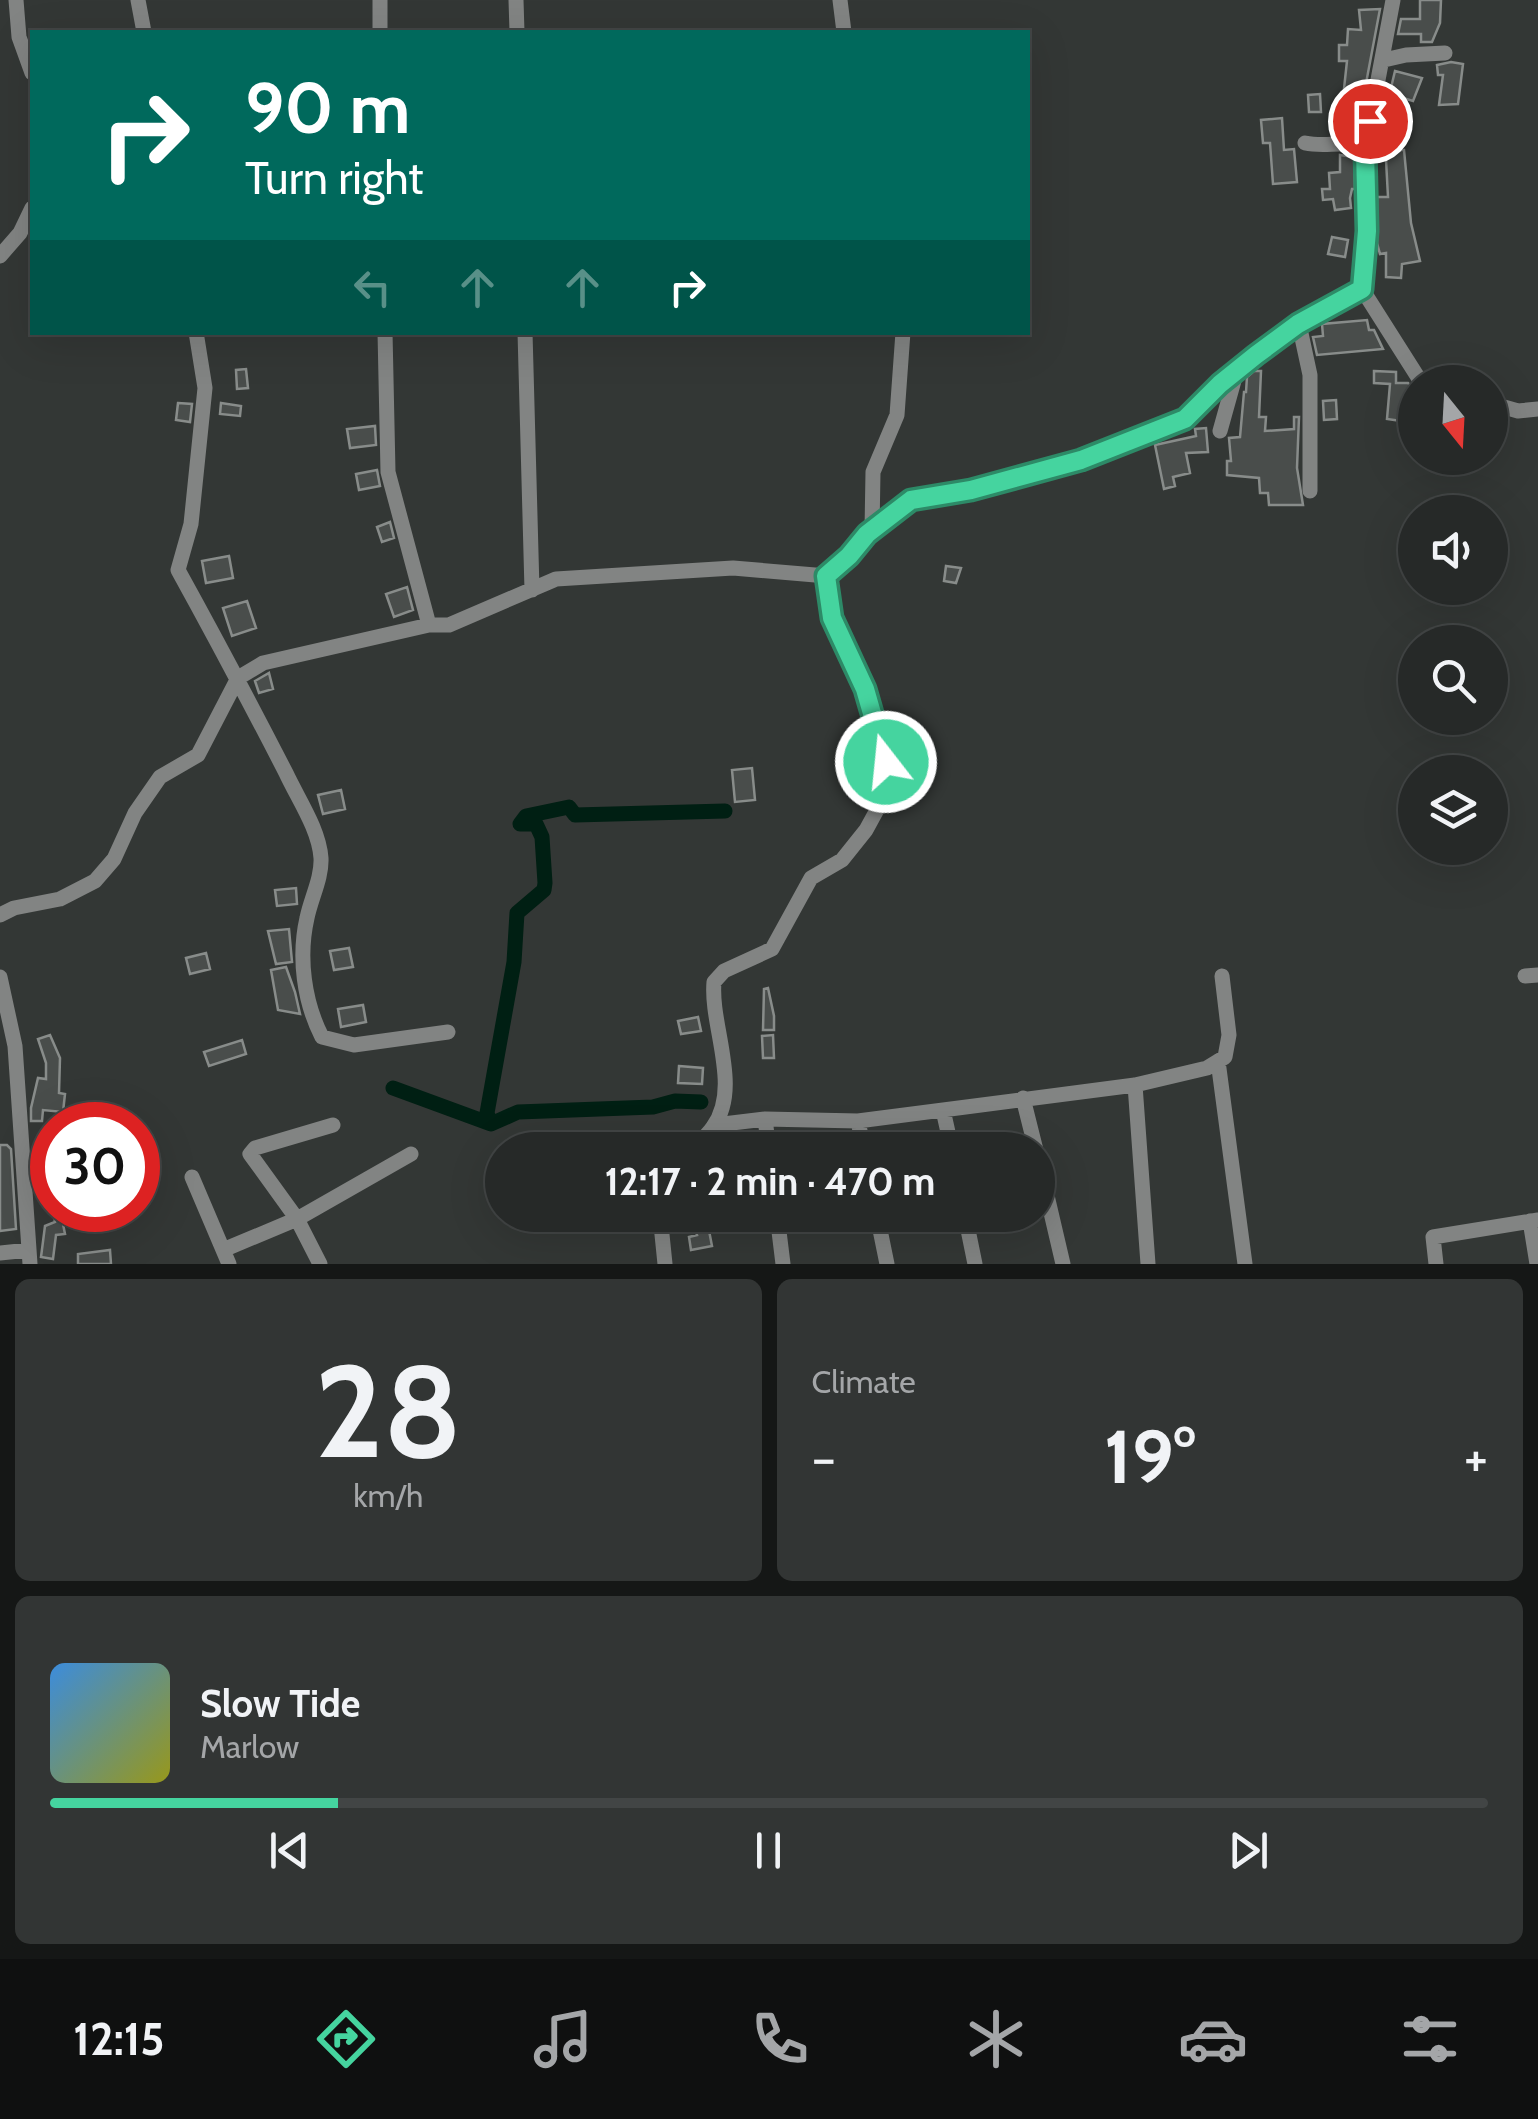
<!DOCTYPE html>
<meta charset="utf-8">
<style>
body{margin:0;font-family:Cabin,sans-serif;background:#323534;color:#f1f3f6;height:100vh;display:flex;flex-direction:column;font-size:38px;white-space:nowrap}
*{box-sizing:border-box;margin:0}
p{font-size:32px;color:#a4a6a8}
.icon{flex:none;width:55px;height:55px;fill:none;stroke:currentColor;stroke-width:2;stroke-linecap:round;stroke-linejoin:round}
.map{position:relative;height:1264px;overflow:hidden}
.details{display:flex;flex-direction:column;gap:15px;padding:15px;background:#151716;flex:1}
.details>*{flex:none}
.guide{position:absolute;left:30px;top:30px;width:1000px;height:305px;border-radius:0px;box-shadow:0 10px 40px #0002,0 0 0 2px #424545;background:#00695c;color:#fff;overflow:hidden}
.needle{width:65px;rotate:162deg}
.buttons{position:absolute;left:1398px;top:365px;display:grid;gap:20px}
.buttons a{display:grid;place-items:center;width:110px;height:110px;border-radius:50%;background:#262928;box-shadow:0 10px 40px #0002,0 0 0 2px #424545;font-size:50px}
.speed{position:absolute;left:30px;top:1102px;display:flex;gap:20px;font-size:50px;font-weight:700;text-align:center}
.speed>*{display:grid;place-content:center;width:130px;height:130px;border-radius:50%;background:#262928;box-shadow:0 10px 40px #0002,0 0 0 2px #424545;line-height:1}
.speed .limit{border:15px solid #d22;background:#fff;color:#111}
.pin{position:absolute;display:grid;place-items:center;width:85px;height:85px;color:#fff;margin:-42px;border:5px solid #fff;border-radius:50%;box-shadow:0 2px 10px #0007}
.me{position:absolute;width:110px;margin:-55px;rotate:344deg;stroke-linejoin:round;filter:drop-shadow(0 0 8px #0008)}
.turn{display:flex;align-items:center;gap:35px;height:210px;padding:0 50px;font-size:45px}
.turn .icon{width:130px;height:130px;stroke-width:2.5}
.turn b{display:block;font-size:70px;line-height:85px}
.lanes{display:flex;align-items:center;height:95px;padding:0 50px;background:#0003;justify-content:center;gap:50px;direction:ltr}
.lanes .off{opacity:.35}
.big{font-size:75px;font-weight:800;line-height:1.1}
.details .card{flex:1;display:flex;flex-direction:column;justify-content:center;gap:15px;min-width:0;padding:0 35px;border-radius:15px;background:#323534}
.details .dial{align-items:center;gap:0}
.dial b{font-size:130px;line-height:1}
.song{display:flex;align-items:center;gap:30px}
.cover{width:120px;height:120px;border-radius:15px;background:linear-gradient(135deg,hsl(210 70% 55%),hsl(60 70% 35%))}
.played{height:10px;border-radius:5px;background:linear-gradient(90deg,#45d49f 20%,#424545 20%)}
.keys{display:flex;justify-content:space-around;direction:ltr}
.heat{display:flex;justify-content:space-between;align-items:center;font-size:55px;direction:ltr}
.details .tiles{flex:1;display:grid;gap:15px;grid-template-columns:1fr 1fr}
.card:last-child{grid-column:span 2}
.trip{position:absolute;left:485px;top:1132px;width:570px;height:100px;border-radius:50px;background:#262928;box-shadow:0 10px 40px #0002,0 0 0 2px #424545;font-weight:800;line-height:100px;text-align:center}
.menu{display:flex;height:160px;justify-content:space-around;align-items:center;background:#0f1010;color:#a4a6a8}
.menu .icon{width:70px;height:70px}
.menu .active{color:#45d49f}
.menu b{font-size:45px;color:#f1f3f6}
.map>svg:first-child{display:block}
</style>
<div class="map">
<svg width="1538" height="1264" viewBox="0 0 1538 1264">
<rect width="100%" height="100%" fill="#333735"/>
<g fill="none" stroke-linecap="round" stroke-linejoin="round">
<path stroke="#001f13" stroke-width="15" d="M393,1088L491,1124L518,1112L653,1107L675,1101L701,1102
M491,1124L487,1113L514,962L517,913L544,890L545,883L542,837L536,824H520L526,816L569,807L575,815L725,811"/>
</g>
<path fill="#494d4b" stroke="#888c8a" stroke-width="2.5" d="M1420,0H1441L1440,23L1432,42H1421V34H1398L1401,19H1420Z
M1380,9L1358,126H1340L1347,61H1339V45H1347L1348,29L1361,30L1359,10Z
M1451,62L1463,64L1458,104L1439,105L1443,75H1438L1437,65Z
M1395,71L1422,78L1413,101L1403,98L1402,111L1390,110V92Z
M1320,94L1321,112H1309L1308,95Z
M1282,118L1284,150L1294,149L1297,182L1273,184L1270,143H1263L1261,120Z
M1381,124L1394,126L1393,134H1398L1396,150H1404L1411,223L1420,261L1402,264L1401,278L1386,277V253L1380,254L1377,243V197H1388L1385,141L1380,140Z
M1340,155L1354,157L1355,189H1352L1350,198L1351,208L1335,210L1333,199L1323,200L1322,189H1330L1329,173L1340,172Z
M1332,237L1348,240L1345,257L1328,254Z
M1367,320L1369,330H1374L1383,349L1317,355L1313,337L1323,336L1322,324Z
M246,369L248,388L237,389L236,370Z
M1254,371H1261L1259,417H1266L1265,431L1294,429V417H1299L1297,468L1303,505H1269L1268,493H1260L1259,478L1227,475V461H1231L1229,438L1240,437L1244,392H1246L1247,377Z
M1374,371L1396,372V383H1408L1415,391V423L1387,419L1390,384L1374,383Z
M1336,400L1337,419L1324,420L1323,401Z
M178,403L192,404L190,422L176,420Z
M221,403L241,406L240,416L220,414Z
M375,426L376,445L350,448L347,429Z
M1206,428L1208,452L1186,453L1190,473L1173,477L1175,486L1164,489L1155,445L1196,436L1195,429Z
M377,470L380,486L359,490L356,474Z
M390,522L394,538L382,542L377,527Z
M229,556L233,578L206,583L202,561Z
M946,566L961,568L956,583L944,581Z
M407,587L413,610L394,617L386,594Z
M247,601L256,628L232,636L223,608Z
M269,673L273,689L259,693L255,681Z
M752,768L755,800L735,802L732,770Z
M341,790L345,809L323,814L318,795Z
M296,888L297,904L277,906L275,890Z
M289,929L292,962L276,964L268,931Z
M349,948L353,967L334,970L330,951Z
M206,953L210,969L190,974L186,958Z
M286,967L295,992L300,1014L278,1010L271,970Z
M768,988L774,1016V1030H763L764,989Z
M363,1005L366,1022L341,1027L338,1009Z
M698,1017L701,1031L681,1034L678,1021Z
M50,1035L60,1058L59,1093L65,1094L63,1112L43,1110L42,1121H31V1108L38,1078L46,1079V1063L38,1039Z
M773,1035L774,1058H763L762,1036Z
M242,1040L246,1054L209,1066L204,1052Z
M679,1066L703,1068L702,1084L678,1083Z
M0,1145H7L11,1149L16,1229L0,1231Z
M52,1180V1201L43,1203L38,1184Z
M53,1210H108L109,1216L106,1221L94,1223V1218L63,1224L65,1234L56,1235L53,1259L41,1257L45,1226L55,1222Z
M690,1215H706L712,1246L691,1250L689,1237L697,1235Z
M110,1250L111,1264H78V1254Z"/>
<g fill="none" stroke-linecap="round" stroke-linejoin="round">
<path stroke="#828483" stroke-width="15" d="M16,0L19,37L32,73
M138,0L144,32
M380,0V32
M516,0L517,32
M840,0L844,32
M1393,0L1365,149L1367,231L1362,289L1421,382
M1384,60L1406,55L1445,53
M1305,143C1328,148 1343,139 1365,149
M0,256L20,233L32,208
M1299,324L1310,375V491
M196,332L205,388L191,524L178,570C215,637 251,705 286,773C298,799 319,829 321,858C322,878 311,898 307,918C298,957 304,1002 322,1037L354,1045L448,1032
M385,332L388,472L429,625
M525,332L532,590
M1490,403L1518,411L1538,409
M1220,431L1237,370
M872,530L873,472L897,415L903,332
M0,915L14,908L60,899L95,881L114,859L135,813L160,777L198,755L238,678L263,663L429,625H449L556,579L733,568L827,576L867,533L911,500L971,490L1081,460L1185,419L1220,384L1256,355L1299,324L1362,289
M1525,976L1538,975
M0,977L15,1046L30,1264
M1218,1061L1245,1264
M1135,1085L1148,1264
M1023,1098L1036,1150
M943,1110L952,1150
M765,1119L769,1150
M858,1121L864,1150
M715,1125L765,1119L858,1121L1135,1085L1207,1068L1225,1057L1229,1035L1222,976
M691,1150C698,1143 707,1136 713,1127C742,1087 710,1026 714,982L724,971L772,949L811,878L842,860L866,830L884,797L886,762L865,689L833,618L827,576
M1038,1157L1063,1264
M192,1177L229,1264
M660,1215L665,1264
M777,1215L783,1264
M877,1215L887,1264
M965,1215L975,1264
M1530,1221L1537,1264
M223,1250L297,1219L411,1154
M0,1253L29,1250
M320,1264L297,1219L250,1154L255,1148L333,1125
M1436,1264L1433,1237L1538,1220"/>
</g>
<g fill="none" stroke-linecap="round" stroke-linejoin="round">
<g stroke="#2d8a67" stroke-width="25">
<path id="route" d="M886,762L865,689L832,618L826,576L849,556L867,534L911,500L971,490L1081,460L1185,419L1220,384L1256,355L1298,324L1362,289L1367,231L1365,150L1370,121"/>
</g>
<use href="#route" stroke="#45d49f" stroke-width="18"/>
</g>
</svg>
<div class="buttons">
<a><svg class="needle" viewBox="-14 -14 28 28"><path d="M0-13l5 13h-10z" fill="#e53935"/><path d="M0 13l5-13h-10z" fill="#a4a6a8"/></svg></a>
<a><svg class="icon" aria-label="sound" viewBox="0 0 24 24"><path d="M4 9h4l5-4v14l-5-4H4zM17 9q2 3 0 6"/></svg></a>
<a><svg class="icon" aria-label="search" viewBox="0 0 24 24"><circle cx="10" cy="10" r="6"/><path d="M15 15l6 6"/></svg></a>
<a><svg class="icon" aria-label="layers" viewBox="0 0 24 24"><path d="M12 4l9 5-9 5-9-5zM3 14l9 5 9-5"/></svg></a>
</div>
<div class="speed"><div class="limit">30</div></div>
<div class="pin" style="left:1370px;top:121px;background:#d93025"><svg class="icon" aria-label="arrive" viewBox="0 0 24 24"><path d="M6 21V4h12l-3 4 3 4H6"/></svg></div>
<svg class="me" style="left:886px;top:762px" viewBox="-20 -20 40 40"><circle r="17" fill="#45d49f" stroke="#fff" stroke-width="3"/><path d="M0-11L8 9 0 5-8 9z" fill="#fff"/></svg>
<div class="trip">12:17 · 2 min · 470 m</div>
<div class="guide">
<div class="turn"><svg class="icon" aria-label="right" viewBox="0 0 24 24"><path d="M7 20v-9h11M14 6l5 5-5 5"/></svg><div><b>90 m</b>Turn right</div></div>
<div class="lanes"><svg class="icon off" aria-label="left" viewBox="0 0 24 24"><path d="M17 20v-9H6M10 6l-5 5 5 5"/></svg><svg class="icon off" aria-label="ahead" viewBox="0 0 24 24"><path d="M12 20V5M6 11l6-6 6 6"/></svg><svg class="icon off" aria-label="ahead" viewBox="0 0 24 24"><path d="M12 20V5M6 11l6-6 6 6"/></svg><svg class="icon" aria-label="right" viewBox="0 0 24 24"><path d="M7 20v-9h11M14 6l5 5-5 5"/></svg></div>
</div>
</div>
<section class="details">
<div class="tiles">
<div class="card dial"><b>28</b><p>km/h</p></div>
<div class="card"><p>Climate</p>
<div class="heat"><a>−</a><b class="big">19°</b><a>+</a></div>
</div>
<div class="card">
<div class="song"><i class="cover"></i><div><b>Slow Tide</b><p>Marlow</p></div></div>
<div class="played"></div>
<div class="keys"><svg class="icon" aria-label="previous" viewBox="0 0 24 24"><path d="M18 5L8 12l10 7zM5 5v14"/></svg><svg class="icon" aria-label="pause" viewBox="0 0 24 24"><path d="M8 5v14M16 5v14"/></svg><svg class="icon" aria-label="next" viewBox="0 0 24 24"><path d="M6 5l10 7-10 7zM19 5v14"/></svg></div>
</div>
</div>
</section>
<nav class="menu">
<b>12:15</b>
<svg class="icon active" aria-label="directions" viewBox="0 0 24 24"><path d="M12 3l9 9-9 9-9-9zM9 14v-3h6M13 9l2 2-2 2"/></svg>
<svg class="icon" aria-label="music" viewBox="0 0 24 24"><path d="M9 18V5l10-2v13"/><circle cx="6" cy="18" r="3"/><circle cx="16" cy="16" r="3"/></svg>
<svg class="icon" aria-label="phone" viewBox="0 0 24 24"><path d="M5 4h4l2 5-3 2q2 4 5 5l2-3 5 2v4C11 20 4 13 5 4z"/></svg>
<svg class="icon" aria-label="climate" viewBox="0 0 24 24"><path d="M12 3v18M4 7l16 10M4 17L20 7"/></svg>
<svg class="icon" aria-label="car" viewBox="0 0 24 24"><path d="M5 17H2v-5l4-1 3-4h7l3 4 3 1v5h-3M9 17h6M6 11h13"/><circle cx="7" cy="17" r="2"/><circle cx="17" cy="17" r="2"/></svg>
<svg class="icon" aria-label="filters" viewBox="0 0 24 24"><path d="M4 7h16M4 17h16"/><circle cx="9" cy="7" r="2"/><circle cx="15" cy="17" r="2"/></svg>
</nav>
